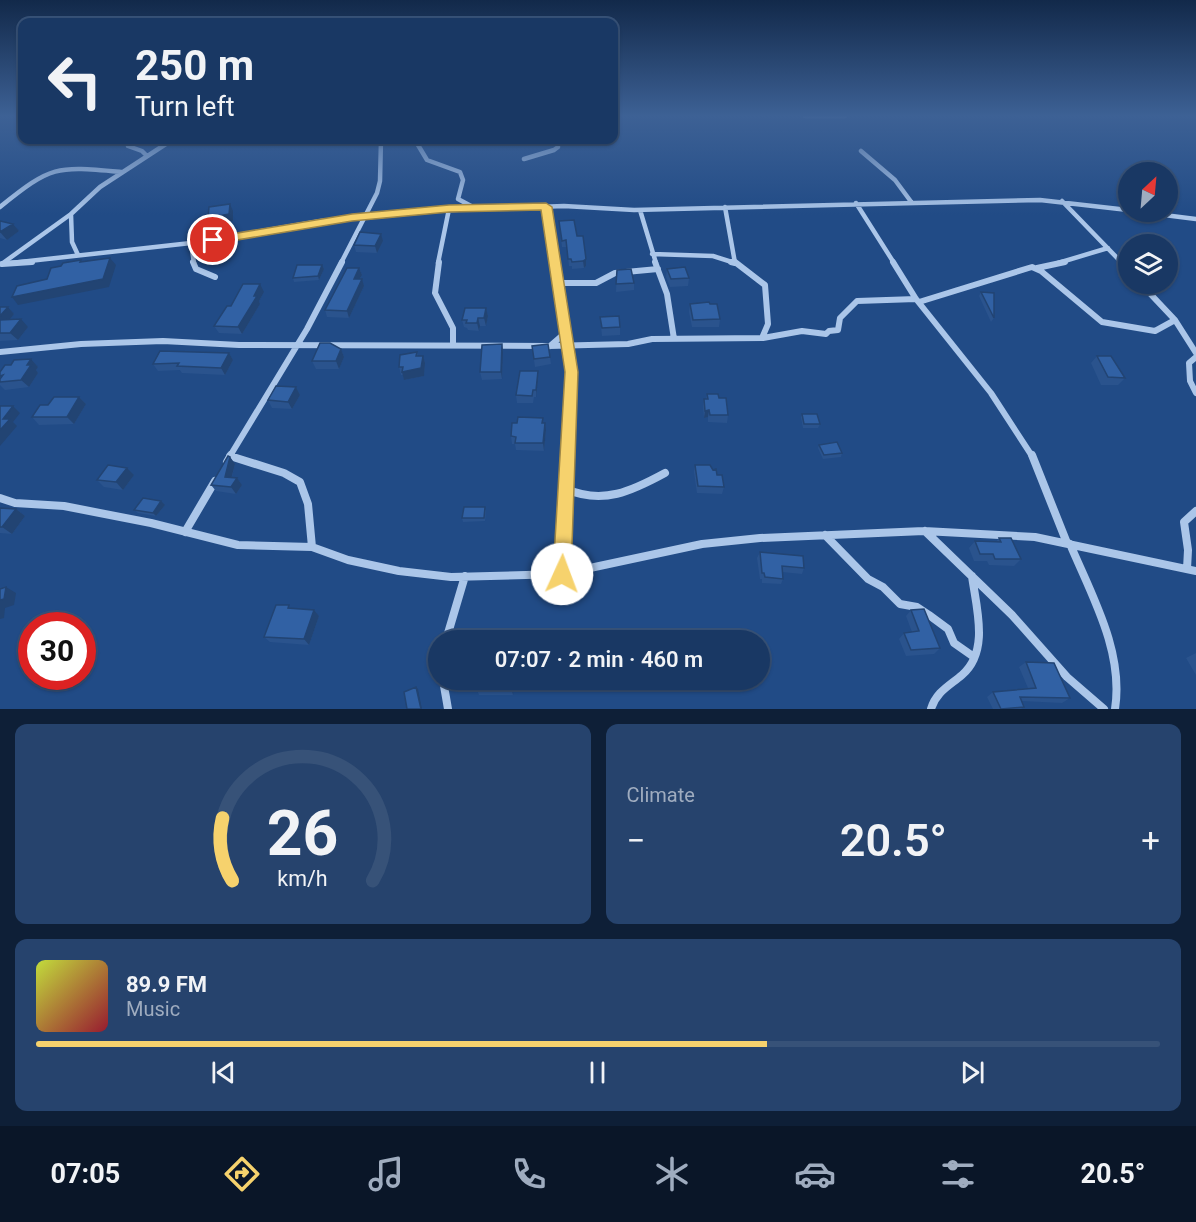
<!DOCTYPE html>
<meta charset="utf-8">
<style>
body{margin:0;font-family:Roboto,sans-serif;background:#26436d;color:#f1f3f6;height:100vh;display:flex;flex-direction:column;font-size:22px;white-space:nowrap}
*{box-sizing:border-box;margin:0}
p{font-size:20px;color:#9facbf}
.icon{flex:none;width:33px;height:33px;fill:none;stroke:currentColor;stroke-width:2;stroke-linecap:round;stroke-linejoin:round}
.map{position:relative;height:709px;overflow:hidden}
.side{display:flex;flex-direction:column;gap:15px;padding:15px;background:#0e1f37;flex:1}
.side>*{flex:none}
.guide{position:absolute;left:18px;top:18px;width:600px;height:126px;border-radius:12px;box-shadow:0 2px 4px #0004,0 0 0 2px #375278;background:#193864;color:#f1f3f6;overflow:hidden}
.needle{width:39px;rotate:26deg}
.buttons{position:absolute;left:1118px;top:162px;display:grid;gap:12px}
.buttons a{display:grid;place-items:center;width:60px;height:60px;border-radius:50%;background:#193864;box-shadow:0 2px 4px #0004,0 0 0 2px #375278;font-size:30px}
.speed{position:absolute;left:18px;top:612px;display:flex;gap:12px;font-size:30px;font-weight:700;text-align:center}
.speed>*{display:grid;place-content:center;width:78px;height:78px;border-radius:50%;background:#193864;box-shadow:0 2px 4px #0004,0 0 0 2px #375278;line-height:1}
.speed .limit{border:9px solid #d22;background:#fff;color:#111}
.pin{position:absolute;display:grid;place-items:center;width:51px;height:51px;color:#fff;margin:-26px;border:3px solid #fff;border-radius:50%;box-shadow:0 2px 6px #0007}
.me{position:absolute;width:66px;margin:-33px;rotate:2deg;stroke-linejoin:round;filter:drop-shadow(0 0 4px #0008)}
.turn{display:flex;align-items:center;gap:21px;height:126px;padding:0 18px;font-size:27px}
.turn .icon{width:78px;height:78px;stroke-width:2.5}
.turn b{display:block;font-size:42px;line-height:51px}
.big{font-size:45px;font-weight:600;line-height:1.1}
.side .widget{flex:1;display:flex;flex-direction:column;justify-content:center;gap:9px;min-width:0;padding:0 21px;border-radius:12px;background:#26436d}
.side .dial{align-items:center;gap:0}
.dial svg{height:156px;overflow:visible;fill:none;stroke:#375278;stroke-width:7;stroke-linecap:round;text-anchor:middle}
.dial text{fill:#f1f3f6;stroke:none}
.song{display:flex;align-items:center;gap:18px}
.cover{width:72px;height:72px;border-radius:9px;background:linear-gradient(135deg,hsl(70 70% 55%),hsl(350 70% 35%))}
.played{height:6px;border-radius:3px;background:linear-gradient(90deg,#f6d26d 65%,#375278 65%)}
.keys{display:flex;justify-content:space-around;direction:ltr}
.heat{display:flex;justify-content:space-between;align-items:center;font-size:33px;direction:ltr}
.side .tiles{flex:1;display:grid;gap:15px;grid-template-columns:1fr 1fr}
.widget:last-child{grid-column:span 2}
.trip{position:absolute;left:428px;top:630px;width:342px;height:60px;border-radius:30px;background:#193864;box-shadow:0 2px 4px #0004,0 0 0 2px #375278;font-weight:600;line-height:60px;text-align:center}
.tab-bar{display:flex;height:96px;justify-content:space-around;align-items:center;background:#0a1628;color:#9facbf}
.tab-bar .icon{width:42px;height:42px}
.tab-bar .current{color:#f6d26d}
.tab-bar b{font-size:27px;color:#f1f3f6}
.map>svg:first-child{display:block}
</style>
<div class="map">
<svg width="1196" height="709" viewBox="0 0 1196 709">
<rect width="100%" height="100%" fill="#214b86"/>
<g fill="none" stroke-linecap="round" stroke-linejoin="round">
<path stroke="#abc6e9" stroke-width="4.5" d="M805,116H845
M129,140L128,146L142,151L147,156
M415,140L427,160L460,172L463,180L458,199L473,207
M861,151L895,180L912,203
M524,159L554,150L558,147L557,140
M1062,201L1122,263
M856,203L894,263
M0,207C52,165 56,166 122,172
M546,207L555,263
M725,207L735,263
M640,210L656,263
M1140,212L1196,219
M71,214L72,242L78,255
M191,243L194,263
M652,254L713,256L735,263
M3,263L71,214L100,187L172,140
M11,263L191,243L321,221L422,211L564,206L634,210L1040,200L1128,210
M341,263L377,193L380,181L381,140
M438,263L449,209
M1058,263L1108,248"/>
<path stroke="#abc6e9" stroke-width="6" d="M193,262L196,269L215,277
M439,262L435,293L453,328V345
M554,262L571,372L567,456
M655,262L667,294L674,339
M731,262L735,263
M735,262L765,285L768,324L762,338
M893,262L916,299L991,393L1032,456
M1120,262L1128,270
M2,264L32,262
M1037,268L1065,262
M559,283H596L615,273L658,269
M1141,284L1175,320L1196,353
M919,302L1032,267L1041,271L1102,322L1155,331L1175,320
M550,346L565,333
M0,352L81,344L163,341L239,345L549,346L628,344L652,339L763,338L802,331L826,334L829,331L838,330L840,318L857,301L916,299
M1196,357L1189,363L1190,381L1196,393
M230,456L307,329L342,262"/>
<path stroke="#abc6e9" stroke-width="8" d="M1032,455L1067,543
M230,456L284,473L300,482L308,504L312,547
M227,462L231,455
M566,489C603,505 632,491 665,473
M0,498L15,503L64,506L151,523L238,545L312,547L348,560L399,571L451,577L562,574L702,544L760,538L924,531L1035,537L1196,571
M925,531L1012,615L1067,677L1104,709
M185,532L215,481
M825,535L868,579L883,587L900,604L917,607L929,615L948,629L954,643L974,657
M1070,544C1092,596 1124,652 1115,709
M1187,569L1188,550L1184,522L1196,511
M562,574L567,455
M446,640L465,576
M443,680L448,709
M931,709C936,692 949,686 962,675C990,651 976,607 972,576"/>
</g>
<path fill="#2a538d" d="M0,221L13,224L19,231L7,240L0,238Z
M559,221L577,236L586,266L584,268L572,269V266H569L567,247H562Z
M383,241L377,253L356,252L354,245Z
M322,265L324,269L319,280L294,282L293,278Z
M359,268L362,275L360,279L364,286L349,318L327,317L325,310Z
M667,269L689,278L688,286L670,287L666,277Z
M617,270L634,283V290L616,292Z
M264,292L259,301L260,304L242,334L219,333L214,326L231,306Z
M981,292L994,318L991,322L979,296Z
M690,304H710L720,319L719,327H692L689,312Z
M0,307H8L14,314L10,319L28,327L18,340L0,341Z
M486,308L488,316L486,326H480L479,331L468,330L467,328L464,327L462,320Z
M600,317L620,327V335L602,336Z
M502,344L503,352L502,379L482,380L480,372Z
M532,346L550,357L551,364L535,367Z
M341,349L344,357L339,369H316L312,361Z
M417,352L418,356H423L425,363L424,376L404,380L403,375H401L399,367Z
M229,353L233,360L225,375L182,373L180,370L158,371L153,364Z
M1097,356L1125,378L1118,385H1101L1091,363Z
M31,359L38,367L36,370L38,373L29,387L5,390L0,385V372L11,365Z
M538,379L536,397H534L533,403H517L516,395Z
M296,387L300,395L292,409L272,408L268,400Z
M707,394L719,398L728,415L727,423L708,422V417L704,418L703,406L704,399H706Z
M79,397L86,404L74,424L39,425L32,417L48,405Z
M802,414L820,424L818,428H803L801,417Z
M543,423H545L546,430L544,451L516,450L515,444H512L511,436Z
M819,445L842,453L841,457L823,459L818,448Z
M230,457L235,464L232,477L237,478L242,485L236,494L216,491L211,485Z
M695,465L713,470L724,487L722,494L697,493L694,472Z
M134,475L123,490L104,487L97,480Z
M165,505L156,516L138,513L134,510Z
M0,508L16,509L25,516L12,534L0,533Z
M486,510L485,521L463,522L462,518Z
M999,538L1021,559L1014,566L989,565L987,561H974L969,548L975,541L996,542Z
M760,552L804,568L802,574L782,572L783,579L781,584L762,583V579H760L757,558Z
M292,608L314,610L319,616L309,645L270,642L264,637Z
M911,610L940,648L934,654L906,656L899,639L904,633L912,632L906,616Z
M1196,653V675L1186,658Z
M1026,662L1070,698L1062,703L1022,701L1024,707L1021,709H993L987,697L993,692L1028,688L1019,667Z
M514,680L513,695H479L477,690Z"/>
<path fill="#224473" d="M230,204L233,211V221L212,225L208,218Z
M13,224L19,231L7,240L0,232Z
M381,234L383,241L377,253L375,246Z
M110,258L116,265L109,287L18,305L12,297Z
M586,259V266L584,268L583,261Z
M322,265L324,269L319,280L318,276Z
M359,268L362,275L356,285L354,279Z
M362,279L364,286L349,318L347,311Z
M260,284L264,292L259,301L260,304L242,334L238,327Z
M8,307L14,314L1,331L0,330V316Z
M486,308L488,316L486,326L484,318Z
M478,318L480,326L479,331L477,323Z
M21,319L28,327L18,340L10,333Z
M502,344L503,352L502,379L501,372Z
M341,349L344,357L339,369L336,361Z
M229,353L233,360L225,375L221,368Z
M423,356L425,363L424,376L404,380L402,372Z
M31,359L38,367L36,370L38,373L29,387L21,380L27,365Z
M538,371V379L536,397V390Z
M296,387L300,395L292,409L288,402Z
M79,397L86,404L74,424L67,417Z
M13,406L20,413L13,422L17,426L0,446V430L3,419Z
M709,410L708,417L704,418L705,411Z
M545,423L546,430L544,451L543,443Z
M230,457L235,464L230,483L225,477Z
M127,468L134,475L123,490L116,482Z
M237,478L242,485L236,494L231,487Z
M161,501L165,505L156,516L153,513Z
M16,509L25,516L12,534L2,527Z
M6,587L16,593L14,605L5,608L4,618L0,619V600Z
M314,610L319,616L309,645L304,639Z
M512,680H514L513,695L512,690Z
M416,687L418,689L422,709H421Z"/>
<path fill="#3161a4" stroke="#224473" stroke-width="1.5" d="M230,204L229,214L208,218L209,207Z
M574,220L577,236H583L586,259L583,261L572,262L571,259H568L566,240L562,241L559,221Z
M0,221L13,224L0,232Z
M360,232L381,234L375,246L354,245Z
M110,258L103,279L12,297L17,286L47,279L51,268L61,266L63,263L81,260L80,262Z
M297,265H322L318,276L293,278Z
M685,267L689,278L671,279L667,269Z
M347,268H359L354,279H362L347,311L325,310Z
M631,269L634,283L616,284L617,270Z
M243,284H260L254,296H257L238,327L214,326L227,306H231Z
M981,292L994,293V318Z
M709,302L710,304H717L720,319L693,320L690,304Z
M0,307H8L0,316Z
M465,308H486L484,318H478L477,323H466L467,320H462Z
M619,316L620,327L602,328L600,317Z
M21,319L10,333H0V320Z
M320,343H330L341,349L336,361H312Z
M502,344L501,372H480L482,345Z
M548,344L550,357L534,359L532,346Z
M160,351L229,353L221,368L177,366L179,363L153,364Z
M417,352L416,356H423L421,368L402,372L403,367H399L400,355Z
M1097,356H1111L1125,378L1108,377Z
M31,359L27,365H31L21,380L0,382V379L3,375L0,376V372L5,365H11L14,360Z
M520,371H538L536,390H533L532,396L516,395Z
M276,386L296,387L288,402L268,400Z
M707,394H718L719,398H726L728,415H710L709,410L705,411L704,399H708Z
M54,397H79L67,417H32L40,405H48Z
M0,406H13L3,419H10L0,430Z
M802,414H817L820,424H804Z
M518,417L543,418L542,423H545L543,443H515L516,437L511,436L512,423H517Z
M837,442L842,453L824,455L819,445Z
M228,456L230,457L225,477L237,478L231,487L211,485Z
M108,465L127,468L116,482L97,480Z
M695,465H710L713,470L716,469L717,475H722L724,487L698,486Z
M143,498L161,501L153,513L134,510Z
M464,507H485L484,518H462Z
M0,508L16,509L2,527H0Z
M999,538H1011L1021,559H995L993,554H980L975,541L1001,542Z
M760,552L803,556L804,568L782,566L783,579L765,577L764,573H762Z
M6,587L4,599L0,600V589Z
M276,605H289L288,608L314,610L304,639L264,637Z
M924,609L940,648L911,650L904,633L919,631L911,610Z
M1026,662L1054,663L1070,698L1020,697L1024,707L1001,709L993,692L1036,688Z
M478,680H512V690H477Z
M416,687L421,709H407L404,692Z"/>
<linearGradient id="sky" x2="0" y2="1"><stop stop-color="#12294a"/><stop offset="0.54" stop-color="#3d6195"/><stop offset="1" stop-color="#3d6195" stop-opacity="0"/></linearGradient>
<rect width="1196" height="215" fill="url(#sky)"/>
<path fill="#f6d26d" stroke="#a08847" stroke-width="1.5" d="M546,203L552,207L578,372L571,574L569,580L562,582L556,580L553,574L565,372L541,210L449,212L352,221L213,244L207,240L213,237L352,214L449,205Z"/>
</svg>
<div class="buttons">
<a><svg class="needle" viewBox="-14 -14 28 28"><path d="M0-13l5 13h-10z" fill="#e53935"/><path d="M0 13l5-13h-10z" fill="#9facbf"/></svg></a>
<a><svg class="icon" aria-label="layers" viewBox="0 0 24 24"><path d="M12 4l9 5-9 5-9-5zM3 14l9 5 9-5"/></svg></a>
</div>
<div class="speed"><div class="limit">30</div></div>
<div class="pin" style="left:213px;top:240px;background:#d93025"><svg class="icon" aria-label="arrive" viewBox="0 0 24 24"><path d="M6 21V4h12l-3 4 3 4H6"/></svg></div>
<svg class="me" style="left:562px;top:574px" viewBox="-20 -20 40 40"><circle r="19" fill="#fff"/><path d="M0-13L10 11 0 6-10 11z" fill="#f6d26d"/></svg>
<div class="trip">07:07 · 2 min · 460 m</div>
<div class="guide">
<div class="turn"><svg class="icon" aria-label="left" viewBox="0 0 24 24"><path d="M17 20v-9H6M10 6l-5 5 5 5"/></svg><div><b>250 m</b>Turn left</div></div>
</div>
</div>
<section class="side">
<div class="tiles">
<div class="widget dial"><svg viewBox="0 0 100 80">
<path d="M14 69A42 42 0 1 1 86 69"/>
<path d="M14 69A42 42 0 0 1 9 37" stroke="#f6d26d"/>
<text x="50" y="56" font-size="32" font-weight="700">26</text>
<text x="50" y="72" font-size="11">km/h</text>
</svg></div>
<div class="widget"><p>Climate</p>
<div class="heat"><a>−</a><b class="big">20.5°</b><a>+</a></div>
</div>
<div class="widget">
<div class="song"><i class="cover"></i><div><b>89.9 FM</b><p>Music</p></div></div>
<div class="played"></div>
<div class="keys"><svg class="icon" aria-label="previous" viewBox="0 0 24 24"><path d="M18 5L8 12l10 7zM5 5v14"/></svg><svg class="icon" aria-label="pause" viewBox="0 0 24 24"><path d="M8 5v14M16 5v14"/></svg><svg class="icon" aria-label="next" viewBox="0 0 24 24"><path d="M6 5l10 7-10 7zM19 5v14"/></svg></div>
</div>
</div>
</section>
<nav class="tab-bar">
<b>07:05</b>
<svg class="icon current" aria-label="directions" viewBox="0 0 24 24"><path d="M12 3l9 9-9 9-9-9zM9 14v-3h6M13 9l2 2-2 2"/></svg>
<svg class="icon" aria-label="music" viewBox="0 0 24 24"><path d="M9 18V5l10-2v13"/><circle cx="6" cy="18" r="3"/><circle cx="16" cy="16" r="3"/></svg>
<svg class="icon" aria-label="phone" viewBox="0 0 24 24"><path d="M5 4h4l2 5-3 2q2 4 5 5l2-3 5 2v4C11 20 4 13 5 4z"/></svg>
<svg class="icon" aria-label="climate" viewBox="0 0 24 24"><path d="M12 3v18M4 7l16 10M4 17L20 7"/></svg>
<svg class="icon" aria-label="car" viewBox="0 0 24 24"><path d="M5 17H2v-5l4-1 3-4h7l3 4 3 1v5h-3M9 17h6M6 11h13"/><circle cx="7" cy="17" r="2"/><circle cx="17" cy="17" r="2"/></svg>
<svg class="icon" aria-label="filters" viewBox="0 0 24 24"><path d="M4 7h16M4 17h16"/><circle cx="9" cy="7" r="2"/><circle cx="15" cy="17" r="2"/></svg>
<b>20.5°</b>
</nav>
